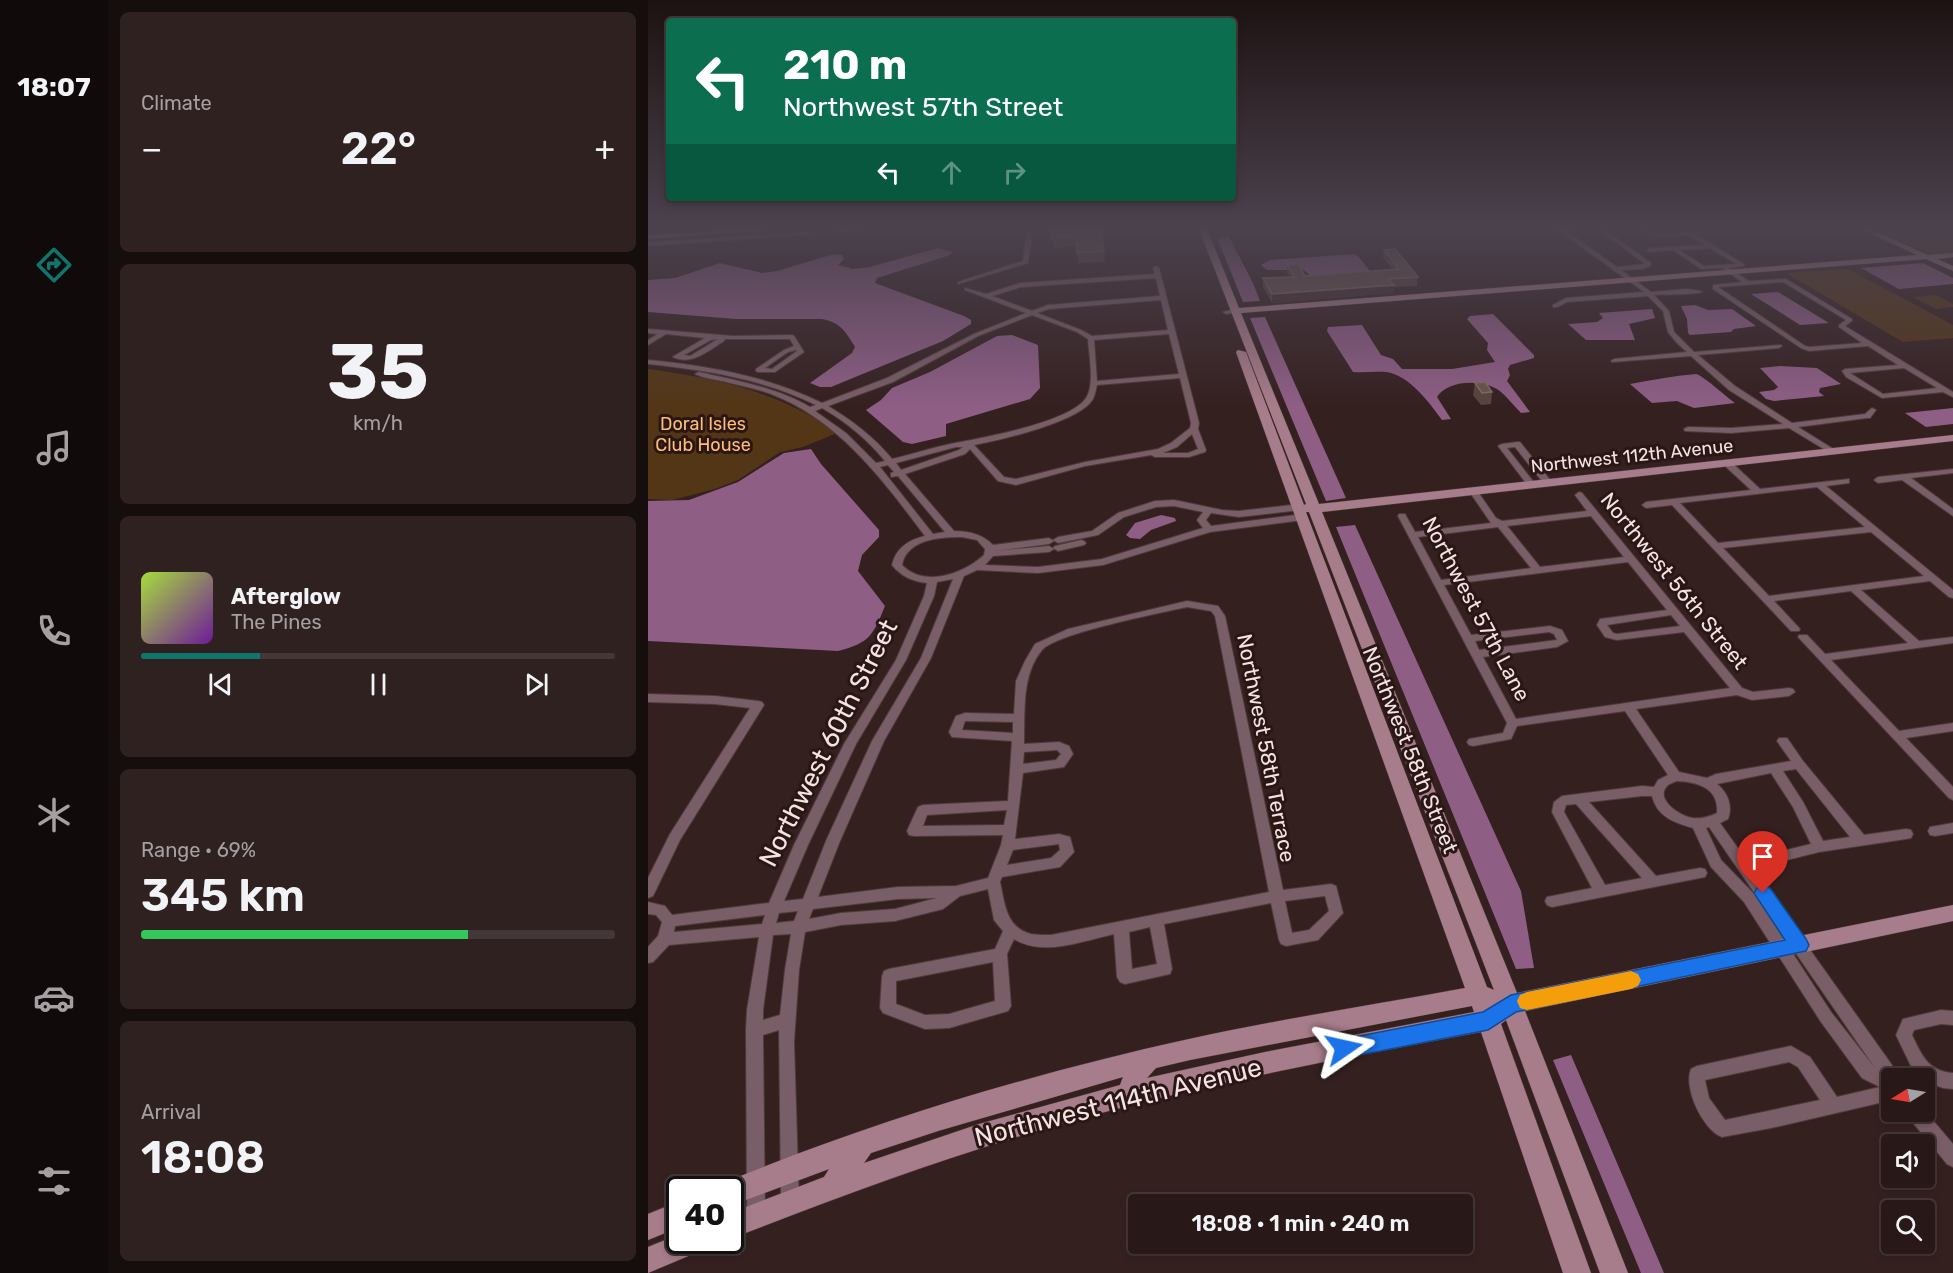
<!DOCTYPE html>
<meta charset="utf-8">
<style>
body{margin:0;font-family:Rubik,sans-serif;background:#302121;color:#f1f3f6;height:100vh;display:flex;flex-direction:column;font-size:22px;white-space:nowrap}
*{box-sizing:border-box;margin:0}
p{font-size:20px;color:#a5a0a2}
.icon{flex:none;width:33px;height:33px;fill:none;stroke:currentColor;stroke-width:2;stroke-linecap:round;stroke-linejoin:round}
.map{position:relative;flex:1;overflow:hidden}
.drawer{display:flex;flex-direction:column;gap:12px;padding:12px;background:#160d0d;width:540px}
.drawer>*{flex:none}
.banner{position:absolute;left:18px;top:18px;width:570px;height:183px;border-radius:6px;box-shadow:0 3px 9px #0003,0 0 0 2px #443737;background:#0b6e4f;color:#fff;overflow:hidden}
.needle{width:39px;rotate:259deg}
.buttons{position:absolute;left:1233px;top:1068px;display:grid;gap:12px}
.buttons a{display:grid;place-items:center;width:54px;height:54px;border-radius:6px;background:#281818;box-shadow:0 3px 9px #0003,0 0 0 2px #443737;font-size:30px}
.speed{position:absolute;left:18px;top:1176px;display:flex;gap:12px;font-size:30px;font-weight:700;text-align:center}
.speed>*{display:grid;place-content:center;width:78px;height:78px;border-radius:50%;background:#281818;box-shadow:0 3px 9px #0003,0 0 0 2px #443737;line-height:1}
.speed .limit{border:3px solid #111;border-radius:9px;background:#fff;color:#111}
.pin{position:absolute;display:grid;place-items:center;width:51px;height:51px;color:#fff;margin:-62px -26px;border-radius:50% 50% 50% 0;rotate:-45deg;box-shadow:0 0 6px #0007}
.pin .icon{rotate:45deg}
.me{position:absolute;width:66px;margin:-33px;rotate:79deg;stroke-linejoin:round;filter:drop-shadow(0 0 4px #0008)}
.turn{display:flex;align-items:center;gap:21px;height:126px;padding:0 18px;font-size:27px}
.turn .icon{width:78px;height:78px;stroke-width:2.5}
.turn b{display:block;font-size:42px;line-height:51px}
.lanes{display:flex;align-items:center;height:57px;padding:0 18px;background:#0003;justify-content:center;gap:30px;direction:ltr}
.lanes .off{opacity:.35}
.big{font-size:45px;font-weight:600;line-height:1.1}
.drawer .card{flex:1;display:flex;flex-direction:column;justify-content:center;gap:9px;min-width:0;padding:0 21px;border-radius:9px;background:#302121}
.drawer .dial{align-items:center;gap:0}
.dial b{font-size:78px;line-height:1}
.song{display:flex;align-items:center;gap:18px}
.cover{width:72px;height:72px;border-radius:9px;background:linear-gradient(135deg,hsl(80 70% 55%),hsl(280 70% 35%))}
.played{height:6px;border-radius:3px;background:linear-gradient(90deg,#0f766e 25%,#443737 25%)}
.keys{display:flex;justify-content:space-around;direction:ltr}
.heat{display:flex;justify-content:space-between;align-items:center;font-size:33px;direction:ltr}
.charge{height:9px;border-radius:4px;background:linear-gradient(90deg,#34c759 69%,#443737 0)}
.trip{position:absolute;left:480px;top:1194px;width:345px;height:60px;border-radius:6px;background:#281818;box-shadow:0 3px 9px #0003,0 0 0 2px #443737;font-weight:600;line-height:60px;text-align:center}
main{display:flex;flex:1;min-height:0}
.tabs{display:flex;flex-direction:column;width:108px;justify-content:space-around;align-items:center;background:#100a0a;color:#a5a0a2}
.tabs .icon{width:42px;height:42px}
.tabs .selected{color:#0f766e}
.tabs b{font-size:27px;color:#f1f3f6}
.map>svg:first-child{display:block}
</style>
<main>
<nav class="tabs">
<b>18:07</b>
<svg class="icon selected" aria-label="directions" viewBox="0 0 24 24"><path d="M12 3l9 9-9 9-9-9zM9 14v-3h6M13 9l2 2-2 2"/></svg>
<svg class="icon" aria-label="music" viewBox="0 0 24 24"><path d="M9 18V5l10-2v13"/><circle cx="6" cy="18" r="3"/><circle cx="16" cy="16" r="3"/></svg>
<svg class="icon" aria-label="phone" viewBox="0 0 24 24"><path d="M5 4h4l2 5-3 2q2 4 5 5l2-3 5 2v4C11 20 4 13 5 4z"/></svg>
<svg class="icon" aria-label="climate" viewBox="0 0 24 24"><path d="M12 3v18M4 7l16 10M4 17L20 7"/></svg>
<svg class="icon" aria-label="car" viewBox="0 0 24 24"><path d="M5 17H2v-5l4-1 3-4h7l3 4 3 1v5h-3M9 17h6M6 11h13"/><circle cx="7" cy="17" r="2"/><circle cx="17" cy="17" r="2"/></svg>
<svg class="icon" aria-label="filters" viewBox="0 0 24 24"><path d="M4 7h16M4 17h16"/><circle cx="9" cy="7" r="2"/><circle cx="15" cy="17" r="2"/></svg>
</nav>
<section class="drawer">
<div class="card"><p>Climate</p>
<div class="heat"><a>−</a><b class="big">22°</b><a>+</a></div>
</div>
<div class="card dial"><b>35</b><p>km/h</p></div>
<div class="card">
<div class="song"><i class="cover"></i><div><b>Afterglow</b><p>The Pines</p></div></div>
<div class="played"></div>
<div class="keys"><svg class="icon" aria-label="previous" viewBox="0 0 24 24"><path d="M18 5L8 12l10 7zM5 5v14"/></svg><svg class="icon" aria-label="pause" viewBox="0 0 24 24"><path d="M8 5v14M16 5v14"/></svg><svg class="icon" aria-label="next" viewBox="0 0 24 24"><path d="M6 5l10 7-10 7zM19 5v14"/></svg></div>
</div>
<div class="card"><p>Range · 69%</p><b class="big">345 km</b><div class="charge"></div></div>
<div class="card"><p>Arrival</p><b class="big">18:08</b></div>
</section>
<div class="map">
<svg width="1305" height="1273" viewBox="0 0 1305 1273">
<rect width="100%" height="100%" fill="#352020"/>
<path fill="#533616" d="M1227,229H1300L1305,231V253L1282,254Z
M1200,269L1305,325V338L1255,342L1138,273Z
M1288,295L1305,304V307L1288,309L1265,297Z
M0,369C68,378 133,392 189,433L155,447L132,452L90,480L67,489L24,500L0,499Z"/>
<path fill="#8e5e85" d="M581,237L605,283L612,301L595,302L569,238Z
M290,248L305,252L299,256L229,278L227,283L316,316L323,320V324L295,341L183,387H172L162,383L204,353L207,347C198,332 192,322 174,319H88L0,312V280L27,278L72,263L114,273L129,271L186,254L194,255L196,259L190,265L205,269L222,267Z
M706,254L710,256L725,275L665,278L656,270H619L613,265L622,260Z
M1275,263L1305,278V284L1251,289L1213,268Z
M1130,292L1181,323L1152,325L1103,294Z
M1047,305L1060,310L1084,309L1108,326L1086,329L1083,332L1042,335L1040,333L1039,319L1033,306Z
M1004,309L1007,318L981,324L987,340H938L920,324L949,322L955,318L951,313Z
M845,314L886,355V358L862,365L860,369L862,375L859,381L882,412L873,413C866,406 860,398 853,392C838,379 800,379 789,397L803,419L794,420C781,402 761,375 738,372C727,371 716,373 705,372L679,331L680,327L714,325L733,355L745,359L754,369H804L847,362L839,350L840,343L819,319L822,316Z
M617,317L698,498L678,501L602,318Z
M364,335L390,345L392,388L382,399L298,424V436L264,444L255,442L218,410L233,400L244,388L282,372L349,336Z
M1132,366L1169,368L1193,384L1172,388L1171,392L1176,396L1126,401L1118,399L1111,392L1126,390L1130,387L1112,368Z
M1048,374C1056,376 1077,396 1087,403L1046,408L1029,401L1004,403L982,384C1004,380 1025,376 1048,374Z
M1305,408V424L1278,427L1257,413Z
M163,449L173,464L231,530V537L214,555L210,571L237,606C225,635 222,643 190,651L0,641V501L41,500L90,482L136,453Z
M513,515L527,518L528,521L503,530L492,539L482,538L478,535L487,523Z
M707,525L873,891L886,968L868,969L688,527Z
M923,1055L1016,1273H993L905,1060Z"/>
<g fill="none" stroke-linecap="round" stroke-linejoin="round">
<g stroke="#503b3b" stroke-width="2">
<path id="street" d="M209,229H237L0,246V242Z
M379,229H385L380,263L310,284V282L375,261Z
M918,229H945L920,232L969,267L997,264L950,229H956L1003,263V265L995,269L973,270L1003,292L1039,289L1053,291L1054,292C1046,295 1018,294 1006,295L1021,311L1026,332L1046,352L1133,345L1134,346L1131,348L1050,355L1087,386L1144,423L1217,414L1224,408L1228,410L1222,418H1219L1150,427L1187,450L1188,452L1184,454L1141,428L1083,433L1037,431L1036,429L1040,427L1083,428L1135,424L1081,390L1043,356L964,362L963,361L966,359L1039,352L1029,343L1020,332L1015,311L1000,296L919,302L909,307H905V305L918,298L996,292L914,233L899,234L896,232Z
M990,229H996L1008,234L1035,233L1036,230H1040L1096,264V266L1080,268L1101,281L1138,279L1204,319V321L1197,326L1305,392V397L1295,392L1234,398L1198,377L1194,371L1197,369L1250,365L1220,346L1161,351L1153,348L1065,289V285L1094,282L1074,268L1053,269L1025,250L1002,252L999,250L1002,248L1057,245L1040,235L1008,237L996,233ZM1062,248L1088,264L1056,266L1031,250ZM1135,282L1198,320L1191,325V327L1214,343L1161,347L1157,346L1070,287ZM1256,368L1289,388L1235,394L1202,373Z
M508,266L511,268L551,423L550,429L558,450L557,452L541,457H507L503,455L437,466L368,485L350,481L322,449L317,454L257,474L306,531C321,531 334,534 345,545L401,538L406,541L401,544L346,551L401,546L406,549L401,552L345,556L337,565L390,567L454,559L555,528L549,520L555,512L526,506L508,507L476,517L450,535L410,543L405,540L410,537L444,531L470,513L507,501L526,500L574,510L591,511L652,504L656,507L652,510L591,517L563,513L558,520L563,526L655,514L659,517L655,520L562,532L455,565L390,573L329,570L316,576L283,658L236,741L192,841L170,897L250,887L308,886L340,878L353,845L355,835L266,836L261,835L259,831L270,807L275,805L360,801L364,741L304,737L301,732L308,716L317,713L366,714L368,681L377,661L387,644L420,629L539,601L570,606L577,616L635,890L683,884L688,886L695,913L670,940L638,946L633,944L631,940L623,903L516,924L524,969L522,974L477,984L472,982L469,977L466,934C435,941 395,957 366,939L359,954L363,1006L360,1011L301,1028L277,1029L235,1013L232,1008L234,976L236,971L241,969L347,949L355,931L346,920L340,889L312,896L295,909L247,921L193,925L157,932L151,970L146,1042L151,1202L148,1208L142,1211L136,1208L133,1202L131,1030L115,1035L117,1216L114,1222L108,1225L102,1222L99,1216L98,1030L99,1010L111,937L21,945L5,962L0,963V947L10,936L14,922L8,915L0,914V902L17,906L24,915L121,903L146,845L196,744L248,660L276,596L279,583C264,581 254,577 244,565C248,548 260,540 277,536C235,480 191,420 123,394C107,388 90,385 74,381C65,379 55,378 47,374L51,372C89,381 128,387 162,407L168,405C115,379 58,370 0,364V360C61,366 119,376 174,403L239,378L326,334L378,313L317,290V288L338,294L372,283L507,274L505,268ZM508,278L512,296L400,305L384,311L344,296L373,287ZM513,300L520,330L444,336L433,330L389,313L401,309ZM384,315L429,332L440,339C441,355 447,385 438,398C422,422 335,438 307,443C286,447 265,454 244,459C226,437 205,421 180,406L245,382L330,336ZM521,334L531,374L449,381L446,340ZM532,378L543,423L542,428L523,443L510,449L437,462L368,479L356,477L326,445C352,440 432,422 445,399C447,395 448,389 449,385ZM174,408C198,422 219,439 237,461L228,463L198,433L167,411ZM544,434L550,449L540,453H515L529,447ZM308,447H315L311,450L253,470L248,463ZM240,465L246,472L243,473V477L250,476L297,532L285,534L232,467ZM314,537L329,540L337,549L336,555C315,574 276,588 254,565C259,539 292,537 314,537ZM305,579L273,658L224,741L178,841L155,899L136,901L160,845L208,744L258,660L286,596L289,582ZM539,607L563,611L567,616L621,892L403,935C397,935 389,935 383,934C357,927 357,903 352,882L354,877L412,867L426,852L422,837L411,834L367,839L375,773L416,767L425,754L421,746L411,742L376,744C377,714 373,675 394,650C409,633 512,613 539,607ZM317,721L365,722V733L314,730ZM409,750L413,754L408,760L375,764L376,752ZM359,810L356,825L275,826L279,815ZM411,844L412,850L403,858L359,865L365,850ZM677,896L681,911L661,930L644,933L637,901ZM289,898L247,909L193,913L161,919L165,909L250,899ZM150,911L146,921L128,923L131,913ZM117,915L114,924L26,932L27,926ZM502,927L509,964L484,969L481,932ZM143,934L137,970L132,1015L115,1020V1010L125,935ZM345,962L347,1001L301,1014L277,1015L248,1004V981Z
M588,309L590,310V312L578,314L575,312Z
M0,329L85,336L144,335L146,336L156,352L127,372H110L108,371V369L136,350L146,346L142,339H77L76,341C60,351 43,366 25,357L26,356L57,338L18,334L0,345V340L10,334L0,333ZM70,339L42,356L36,355L63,340ZM148,350L149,351L124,369L117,368L140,352Z
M869,442H872L903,481V485H897L867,447L859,448L888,485L887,487H881L850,446L854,444Z
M1076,461H1082L1112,489L1201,479V483L1178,486L1305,590V598L1301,597L1282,581L1213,590L1271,641L1305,637V643L1183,660L1251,731L1305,723V731L1258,738L1305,787V800L1301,798L1150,637L1151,635H1159L1177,654L1260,643L1203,591L1126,601L1152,629L1151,631H1143L1024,505L998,508L994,505L998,502L1103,490L1076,465ZM1169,487L1217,527L1070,543L1032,503ZM1223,532L1276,576L1121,596L1075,548Z
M1305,469V473L1263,478L1305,509V516L1254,480L1230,483L1226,480L1230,477Z
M825,488L828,489L848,518L854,521L939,511L927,495L931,492L934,493L1094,688L1105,692L1141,688L1145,689L1147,692L1141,696L1104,700L1089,695L988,709L1031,772L1059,778L1068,774L1143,761L1129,741L1131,738H1139L1155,761L1216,835L1258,829L1263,830L1265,834L1263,838L1258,839L1171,852L1115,866L1110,865L1108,861L1110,857L1163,844L1145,807L1123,773L1069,784C1080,793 1085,806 1080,819L1072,823L1246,1068L1248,1078H1244V1100L1123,1128L1074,1137C1055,1130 1035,1088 1043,1069L1049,1066L1143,1046L1162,1057L1189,1097L1232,1087L1214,1078L1173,1022L1096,902L1063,867L1045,828C1027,823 1009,817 1004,796H994L941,802L1008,876L1052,868L1057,869L1059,873L1057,877L904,907L899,905L897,901L899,897L944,888L904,812L906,802L914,796L994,786L1006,787L1010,780L1020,775L977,711L869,726L863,739L825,746L821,745L819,742L821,739L855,733L859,723L750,516L751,514H757L767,532L843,523L821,491ZM943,516L976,557L892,567L859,526ZM850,527L883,568L793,580L770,537ZM980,562L1019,610L952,619L949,625L957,637L969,640L1036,632L1082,688L868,719L835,657L909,647L920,641L914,630L902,626L823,635L796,585ZM1023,615L1032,626L969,634L965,633L959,625ZM901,632L906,634L909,640L831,650L827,641ZM1148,769L1202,837L1175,841L1155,802L1135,771ZM1029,781C1050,782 1071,788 1069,813C1061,817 1054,819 1045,818C1033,817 1005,799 1020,785C1023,783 1026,782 1029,781ZM928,804L994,878L957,885L916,812L918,805ZM1061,827L1227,1068L1183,1012L1106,894L1073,860L1058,828ZM1141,1062L1150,1067L1172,1100L1077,1120L1061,1098L1057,1080Z
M433,540L436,541L438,543L436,545L410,551L405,548L407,546Z
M0,694L67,696L110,701L114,702L116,705L32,840L5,896L0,898V878L22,834L102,708L67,704L0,702Z
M1305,823V833L1287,836L1282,835L1280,831L1282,827Z
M1293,1010L1305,1011V1025L1293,1024L1266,1030L1264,1035C1274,1056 1280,1071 1305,1073V1089L1295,1088L1276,1081V1078H1273L1263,1066L1248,1035L1255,1019Z
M1276,1110L1305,1144V1167L1299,1164L1261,1118L1259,1112Z"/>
</g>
<g stroke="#503b3b" stroke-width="1">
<path id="secondary" d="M97,229H141L0,239V235Z
M551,229H559L591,308L1269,255L1213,229H1223L1280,255L1305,253V257L1289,259L1305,266V271L1278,259L593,313L671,504L1305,435V441L674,512L869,993L1305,905V921L877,1011L980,1273H952L858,1020L853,1024L943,1273H915L833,1032C699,1057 565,1082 434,1118C314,1151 198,1194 82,1239V1213L176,1177L181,1169L82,1206V1190H71L73,1184C223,1122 382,1074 541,1039C632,1019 725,1005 817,988L588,352L590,350L598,352L656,505L658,504ZM658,512H661L846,990L839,987ZM824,1006L826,1012L617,1052L499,1078L508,1068L542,1060ZM475,1077L472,1085L331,1124L216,1163L223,1153L290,1131Z
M32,1201V1227L0,1240V1214Z
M32,1234V1240H61L57,1249L0,1273V1247Z"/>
</g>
<use href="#street" fill="#795e67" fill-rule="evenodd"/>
<use href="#secondary" fill="#a87d8b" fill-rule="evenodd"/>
</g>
<path fill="#59443d" d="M456,229L457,241L454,242L457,262L430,263L429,246L406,248L405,241H402L401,231Z
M736,250L770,277L769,286L746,287V293L624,303L615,287V278L642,277L639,273V265L657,276L745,270L735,258Z
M827,383L844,392L843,404L833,405L825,395Z"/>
<path fill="#432e2a" d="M456,231L457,241L454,242L453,232Z
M746,285V293L624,303V294Z"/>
<path fill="#69554e" stroke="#7f6b66" stroke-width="1.5" d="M401,229H456V231L453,232L456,251L429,253L428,236L405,238V231H401Z
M747,249L770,277L740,279L746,285L624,294L615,278L647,277L639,265L650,264L657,276L751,269L736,250Z
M837,382L844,392L834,393L827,383Z"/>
<linearGradient id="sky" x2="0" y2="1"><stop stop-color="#1d1212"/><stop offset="0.56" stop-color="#4b424e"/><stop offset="1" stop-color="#4b424e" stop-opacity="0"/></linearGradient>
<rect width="1305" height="407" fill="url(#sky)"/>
<path fill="#1a73e8" stroke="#114b97" stroke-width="1.5" d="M1115,886L1122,888L1158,939L1161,945L1158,951L868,1012L840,1030L696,1058L689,1055L686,1048L689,1041L696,1039L835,1012L863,995L1137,940L1106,893L1109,888Z"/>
<path fill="#f59e0b" d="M983,971L990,974L993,980L990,986L983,989L879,1010L872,1008L869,1001L872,995L879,992Z"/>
<g text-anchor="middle" stroke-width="6" stroke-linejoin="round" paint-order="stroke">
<g font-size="18" fill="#febe7a" stroke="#2b1616">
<text x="55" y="430">Doral Isles<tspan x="55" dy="21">Club House</tspan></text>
</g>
<g font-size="18" fill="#f3e3e3" stroke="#2b1616">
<text transform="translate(984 456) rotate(-6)" y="6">Northwest 112th Avenue</text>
</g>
<g font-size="21" fill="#f3e3e3" stroke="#2b1616">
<text transform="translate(1026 581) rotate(51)" y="7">Northwest 56th Street</text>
<text transform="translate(828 609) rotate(62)" y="7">Northwest 57th Lane</text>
<text transform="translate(618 748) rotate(79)" y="7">Northwest 58th Terrace</text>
<text transform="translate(762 750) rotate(68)" y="7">Northwest 58th Street</text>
</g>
<g font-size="26" fill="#f3e3e3" stroke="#2b1616">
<text transform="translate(180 743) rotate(-63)" y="9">Northwest 60th Street</text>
<text transform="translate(470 1102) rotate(-14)" y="9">Northwest 114th Avenue</text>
</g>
</g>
</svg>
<div class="buttons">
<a><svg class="needle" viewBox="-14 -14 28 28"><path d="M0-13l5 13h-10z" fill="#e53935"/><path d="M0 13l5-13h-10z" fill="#a5a0a2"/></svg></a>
<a><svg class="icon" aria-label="sound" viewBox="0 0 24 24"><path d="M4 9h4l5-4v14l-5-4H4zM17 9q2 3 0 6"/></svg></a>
<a><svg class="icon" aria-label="search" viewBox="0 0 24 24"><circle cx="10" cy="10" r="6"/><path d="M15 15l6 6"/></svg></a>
</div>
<div class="speed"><div class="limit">40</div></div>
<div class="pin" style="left:1115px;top:893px;background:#d93025"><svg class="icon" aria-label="arrive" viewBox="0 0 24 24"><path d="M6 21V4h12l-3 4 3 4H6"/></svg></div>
<svg class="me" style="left:696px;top:1048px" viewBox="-20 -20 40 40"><path d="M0-17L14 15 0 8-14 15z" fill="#1a73e8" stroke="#fff" stroke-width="4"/></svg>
<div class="trip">18:08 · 1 min · 240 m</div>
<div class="banner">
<div class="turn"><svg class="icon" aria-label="left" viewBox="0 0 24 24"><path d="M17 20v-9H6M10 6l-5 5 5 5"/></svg><div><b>210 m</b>Northwest 57th Street</div></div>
<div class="lanes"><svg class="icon" aria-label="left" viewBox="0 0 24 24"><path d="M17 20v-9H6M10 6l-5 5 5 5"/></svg><svg class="icon off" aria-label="ahead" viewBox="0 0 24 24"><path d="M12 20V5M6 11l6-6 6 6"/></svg><svg class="icon off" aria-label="right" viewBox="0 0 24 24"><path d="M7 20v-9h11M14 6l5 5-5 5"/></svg></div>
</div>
</div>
</main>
